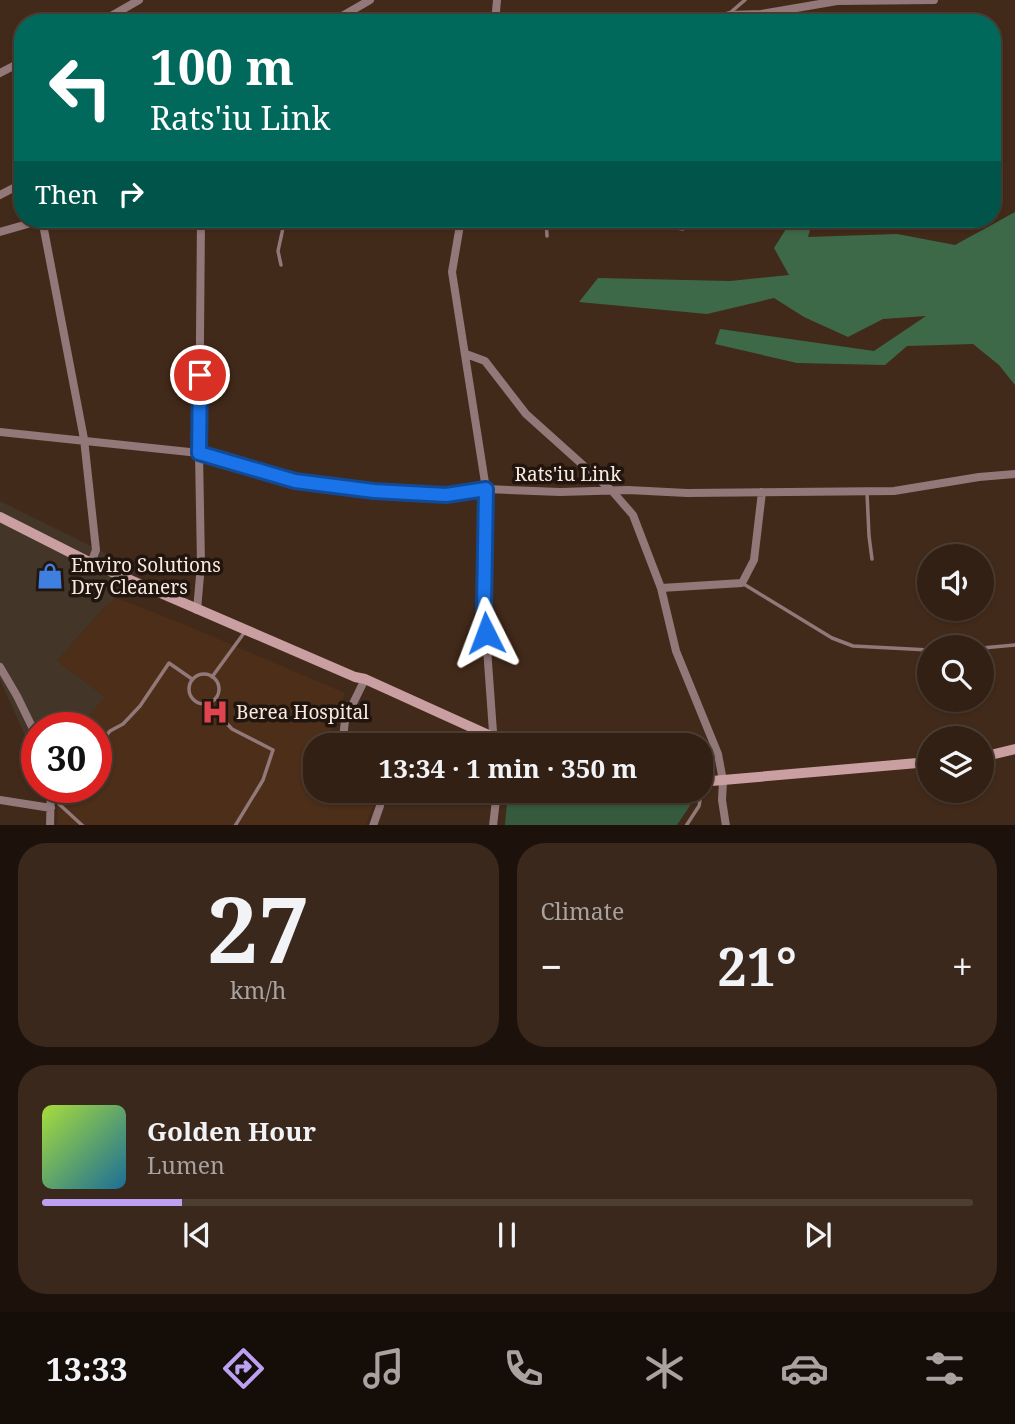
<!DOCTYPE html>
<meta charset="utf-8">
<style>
body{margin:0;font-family:"Noto Serif",serif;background:#3a281d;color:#f1f3f6;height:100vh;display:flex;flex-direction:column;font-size:26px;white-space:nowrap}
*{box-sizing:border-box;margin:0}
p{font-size:23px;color:#a8a3a0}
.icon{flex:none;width:38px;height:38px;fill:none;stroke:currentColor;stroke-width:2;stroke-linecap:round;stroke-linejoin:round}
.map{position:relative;height:825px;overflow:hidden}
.details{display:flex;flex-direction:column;gap:18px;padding:18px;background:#1c120b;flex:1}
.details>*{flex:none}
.banner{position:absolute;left:14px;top:14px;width:987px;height:214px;border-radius:28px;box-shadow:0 2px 5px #0004,0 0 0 2px #4d3e34;background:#00695c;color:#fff;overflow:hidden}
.fabs{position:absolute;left:917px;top:544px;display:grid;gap:14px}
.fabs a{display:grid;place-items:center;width:77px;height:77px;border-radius:50%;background:#322014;box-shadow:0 2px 5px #0004,0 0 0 2px #4d3e34;font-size:35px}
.speed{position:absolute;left:21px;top:712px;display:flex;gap:14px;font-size:35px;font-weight:700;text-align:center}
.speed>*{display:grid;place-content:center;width:91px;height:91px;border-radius:50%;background:#322014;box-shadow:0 2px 5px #0004,0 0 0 2px #4d3e34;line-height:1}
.speed .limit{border:10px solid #d22;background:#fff;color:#111}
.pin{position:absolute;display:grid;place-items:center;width:60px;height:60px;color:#fff;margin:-30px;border:4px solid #fff;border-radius:50%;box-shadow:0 2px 7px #0007}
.me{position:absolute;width:77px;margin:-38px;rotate:357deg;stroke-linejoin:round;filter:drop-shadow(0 0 5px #0008)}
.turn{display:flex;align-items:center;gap:24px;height:147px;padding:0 21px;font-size:32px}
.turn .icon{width:91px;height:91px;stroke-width:2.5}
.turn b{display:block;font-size:49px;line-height:60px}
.then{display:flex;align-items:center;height:66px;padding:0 21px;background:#0003;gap:14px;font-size:26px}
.big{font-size:52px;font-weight:700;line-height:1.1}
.details .widget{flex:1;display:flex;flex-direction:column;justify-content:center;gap:10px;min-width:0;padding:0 24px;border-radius:28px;background:#3a281d}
.details .dial{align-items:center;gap:0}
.dial b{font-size:91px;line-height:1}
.song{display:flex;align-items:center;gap:21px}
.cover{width:84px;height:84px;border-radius:10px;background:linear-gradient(135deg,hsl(80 70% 55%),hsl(200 70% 35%))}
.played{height:7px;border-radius:4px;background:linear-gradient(90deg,#bca0f2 15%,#4d3e34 15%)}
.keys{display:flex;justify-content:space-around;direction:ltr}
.heat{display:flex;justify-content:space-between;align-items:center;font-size:38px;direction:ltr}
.details .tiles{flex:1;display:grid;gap:18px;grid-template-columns:1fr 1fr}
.widget:last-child{grid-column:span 2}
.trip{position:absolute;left:303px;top:733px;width:410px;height:70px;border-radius:28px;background:#322014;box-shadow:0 2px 5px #0004,0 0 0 2px #4d3e34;font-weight:700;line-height:70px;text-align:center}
.dock{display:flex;height:112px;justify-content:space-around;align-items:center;background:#140d08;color:#a8a3a0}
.dock .icon{width:49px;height:49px}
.dock .on{color:#bca0f2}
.dock b{font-size:32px;color:#f1f3f6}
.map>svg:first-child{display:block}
</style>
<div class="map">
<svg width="1015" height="826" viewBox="0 0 1015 826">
<rect width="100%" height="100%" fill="#422a1a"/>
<path fill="#433527" d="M0,501L137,569L116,598L104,608L57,661L106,697L78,728H37V753L25,735L0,680Z"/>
<path fill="#4c2e19" d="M116,598L176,621L345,693L325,745L315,746V791H371L374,804L366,825H57L58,788H96V728H78L105,697L57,661L104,608Z"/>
<path fill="#365a3e" d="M508,791H596L691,804L677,825H505Z"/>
<path fill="#3e6948" d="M1015,212V385L999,365L973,344L907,346L885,365L797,363L715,344L720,329L874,351L926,316L883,319L848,337L804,317L774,298L707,314L579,302L598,278L730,281L789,275L774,248L791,221V219H813L808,237L897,234L955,245Z"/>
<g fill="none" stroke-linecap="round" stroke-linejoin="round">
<path stroke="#927879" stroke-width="3.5" d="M731,12L745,0
M546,219L547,236
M658,219L664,226L683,229
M281,265L278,251L285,219
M867,493L869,536L872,559
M742,583L832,638L853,646L929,650
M982,648L1015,645
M189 689a15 15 0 1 1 30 0a15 15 0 1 1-30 0Z
M212,677L244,633
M208,703L232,729L273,750L263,780L235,826
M96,747L110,731L123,724L140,706L169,663L192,679
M68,788L59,804L83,826
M686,826L699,806L703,784"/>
<path stroke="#927879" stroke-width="8" d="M99,23L139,0
M330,23L370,0
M495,23L497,0
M718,23L729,15L761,14L837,1L934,0
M0,73L23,61
M0,195L23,183
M42,219L84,439L96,550L91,563
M461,219L452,272L486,489L484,606L494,746
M0,232L45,219
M466,354L485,361L526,414L613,492L633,515L661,588L676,651L718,754L723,781L722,800L726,826
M0,432L199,453L295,481L374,491L446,495L486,489L560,492L628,490L687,493L894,491L979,477L1015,474
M661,588L742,583L754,560L762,492
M197,610L201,564L199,453L201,219
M0,667L17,696L37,737
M348,746L343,739L345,720L365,679
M0,800L51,808
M50,826L51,788
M373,826L380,806L381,791
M493,826L497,791"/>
<path stroke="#c99fa1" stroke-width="10" d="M0,517L91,563L355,677L365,679L513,746
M982,757L1015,749
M700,782L929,762"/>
</g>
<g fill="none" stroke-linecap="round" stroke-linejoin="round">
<g stroke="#114b97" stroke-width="18">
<path id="route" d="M200,375L199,453L295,481L374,491L446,495L486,489L484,606L486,633"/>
</g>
<use href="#route" stroke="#1a73e8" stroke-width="12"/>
</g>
<defs>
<g id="shop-bare" transform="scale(2.1)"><path d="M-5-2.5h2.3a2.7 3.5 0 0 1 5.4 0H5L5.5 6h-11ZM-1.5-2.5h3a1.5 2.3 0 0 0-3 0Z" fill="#3f7fe0" stroke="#21160f" stroke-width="2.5" paint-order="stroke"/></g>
<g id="hospital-bare" transform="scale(2.1)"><path d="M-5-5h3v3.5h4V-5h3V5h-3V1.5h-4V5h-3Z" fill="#e0444e" stroke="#21160f" stroke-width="2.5" paint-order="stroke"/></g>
</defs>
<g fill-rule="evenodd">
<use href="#shop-bare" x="50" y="576"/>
<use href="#hospital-bare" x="215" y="712"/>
</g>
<g text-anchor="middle" stroke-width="7" stroke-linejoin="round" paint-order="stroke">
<g font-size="19" fill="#f9e9df" stroke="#21160f">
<text x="568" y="481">Rats'iu Link</text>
</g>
<g font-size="19" fill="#f9e9df" stroke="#21160f" text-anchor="start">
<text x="71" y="572">Enviro Solutions<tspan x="71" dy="22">Dry Cleaners</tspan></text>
<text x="236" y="719">Berea Hospital</text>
</g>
</g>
</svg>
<div class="fabs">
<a><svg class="icon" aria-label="sound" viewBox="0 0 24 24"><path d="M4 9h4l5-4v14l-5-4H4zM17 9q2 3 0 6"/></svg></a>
<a><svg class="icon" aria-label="search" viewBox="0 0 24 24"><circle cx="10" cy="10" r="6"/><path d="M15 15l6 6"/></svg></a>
<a><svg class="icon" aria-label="layers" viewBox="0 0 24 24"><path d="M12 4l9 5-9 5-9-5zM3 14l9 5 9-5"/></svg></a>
</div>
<div class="speed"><div class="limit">30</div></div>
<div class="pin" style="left:200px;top:375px;background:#d93025"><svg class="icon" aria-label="arrive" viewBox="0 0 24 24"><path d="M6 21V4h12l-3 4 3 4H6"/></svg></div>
<svg class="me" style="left:486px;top:633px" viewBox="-20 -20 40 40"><path d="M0-17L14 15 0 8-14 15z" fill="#1a73e8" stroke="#fff" stroke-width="4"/></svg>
<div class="trip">13:34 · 1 min · 350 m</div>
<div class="banner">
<div class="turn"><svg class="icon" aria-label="left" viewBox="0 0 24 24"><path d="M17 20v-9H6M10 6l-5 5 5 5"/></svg><div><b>100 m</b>Rats'iu Link</div></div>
<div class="then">Then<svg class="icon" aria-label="right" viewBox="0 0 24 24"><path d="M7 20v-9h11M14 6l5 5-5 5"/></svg></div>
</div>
</div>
<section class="details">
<div class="tiles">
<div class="widget dial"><b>27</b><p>km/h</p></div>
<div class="widget"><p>Climate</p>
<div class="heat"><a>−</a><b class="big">21°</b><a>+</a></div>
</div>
<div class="widget">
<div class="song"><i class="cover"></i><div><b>Golden Hour</b><p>Lumen</p></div></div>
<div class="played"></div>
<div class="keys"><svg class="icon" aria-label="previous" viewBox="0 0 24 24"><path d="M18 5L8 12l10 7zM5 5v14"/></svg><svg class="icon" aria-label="pause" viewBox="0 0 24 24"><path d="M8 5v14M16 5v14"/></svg><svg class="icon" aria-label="next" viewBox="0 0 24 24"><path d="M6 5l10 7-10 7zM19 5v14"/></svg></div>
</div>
</div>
</section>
<nav class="dock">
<b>13:33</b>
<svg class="icon on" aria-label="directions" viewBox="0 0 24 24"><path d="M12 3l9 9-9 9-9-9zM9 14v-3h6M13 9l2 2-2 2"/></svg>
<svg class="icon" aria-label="music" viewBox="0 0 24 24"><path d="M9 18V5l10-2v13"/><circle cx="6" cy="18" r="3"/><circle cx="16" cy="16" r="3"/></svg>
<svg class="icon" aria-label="phone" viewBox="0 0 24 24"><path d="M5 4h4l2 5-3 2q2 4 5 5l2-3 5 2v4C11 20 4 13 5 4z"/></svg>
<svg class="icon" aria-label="climate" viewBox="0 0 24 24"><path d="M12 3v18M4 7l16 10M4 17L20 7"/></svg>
<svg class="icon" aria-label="car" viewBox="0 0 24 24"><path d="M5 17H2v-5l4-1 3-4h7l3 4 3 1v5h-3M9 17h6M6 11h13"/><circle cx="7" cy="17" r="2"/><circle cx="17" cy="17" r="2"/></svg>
<svg class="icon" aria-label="filters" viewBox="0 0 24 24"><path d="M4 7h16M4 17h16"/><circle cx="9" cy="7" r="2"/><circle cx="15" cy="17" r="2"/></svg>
</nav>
